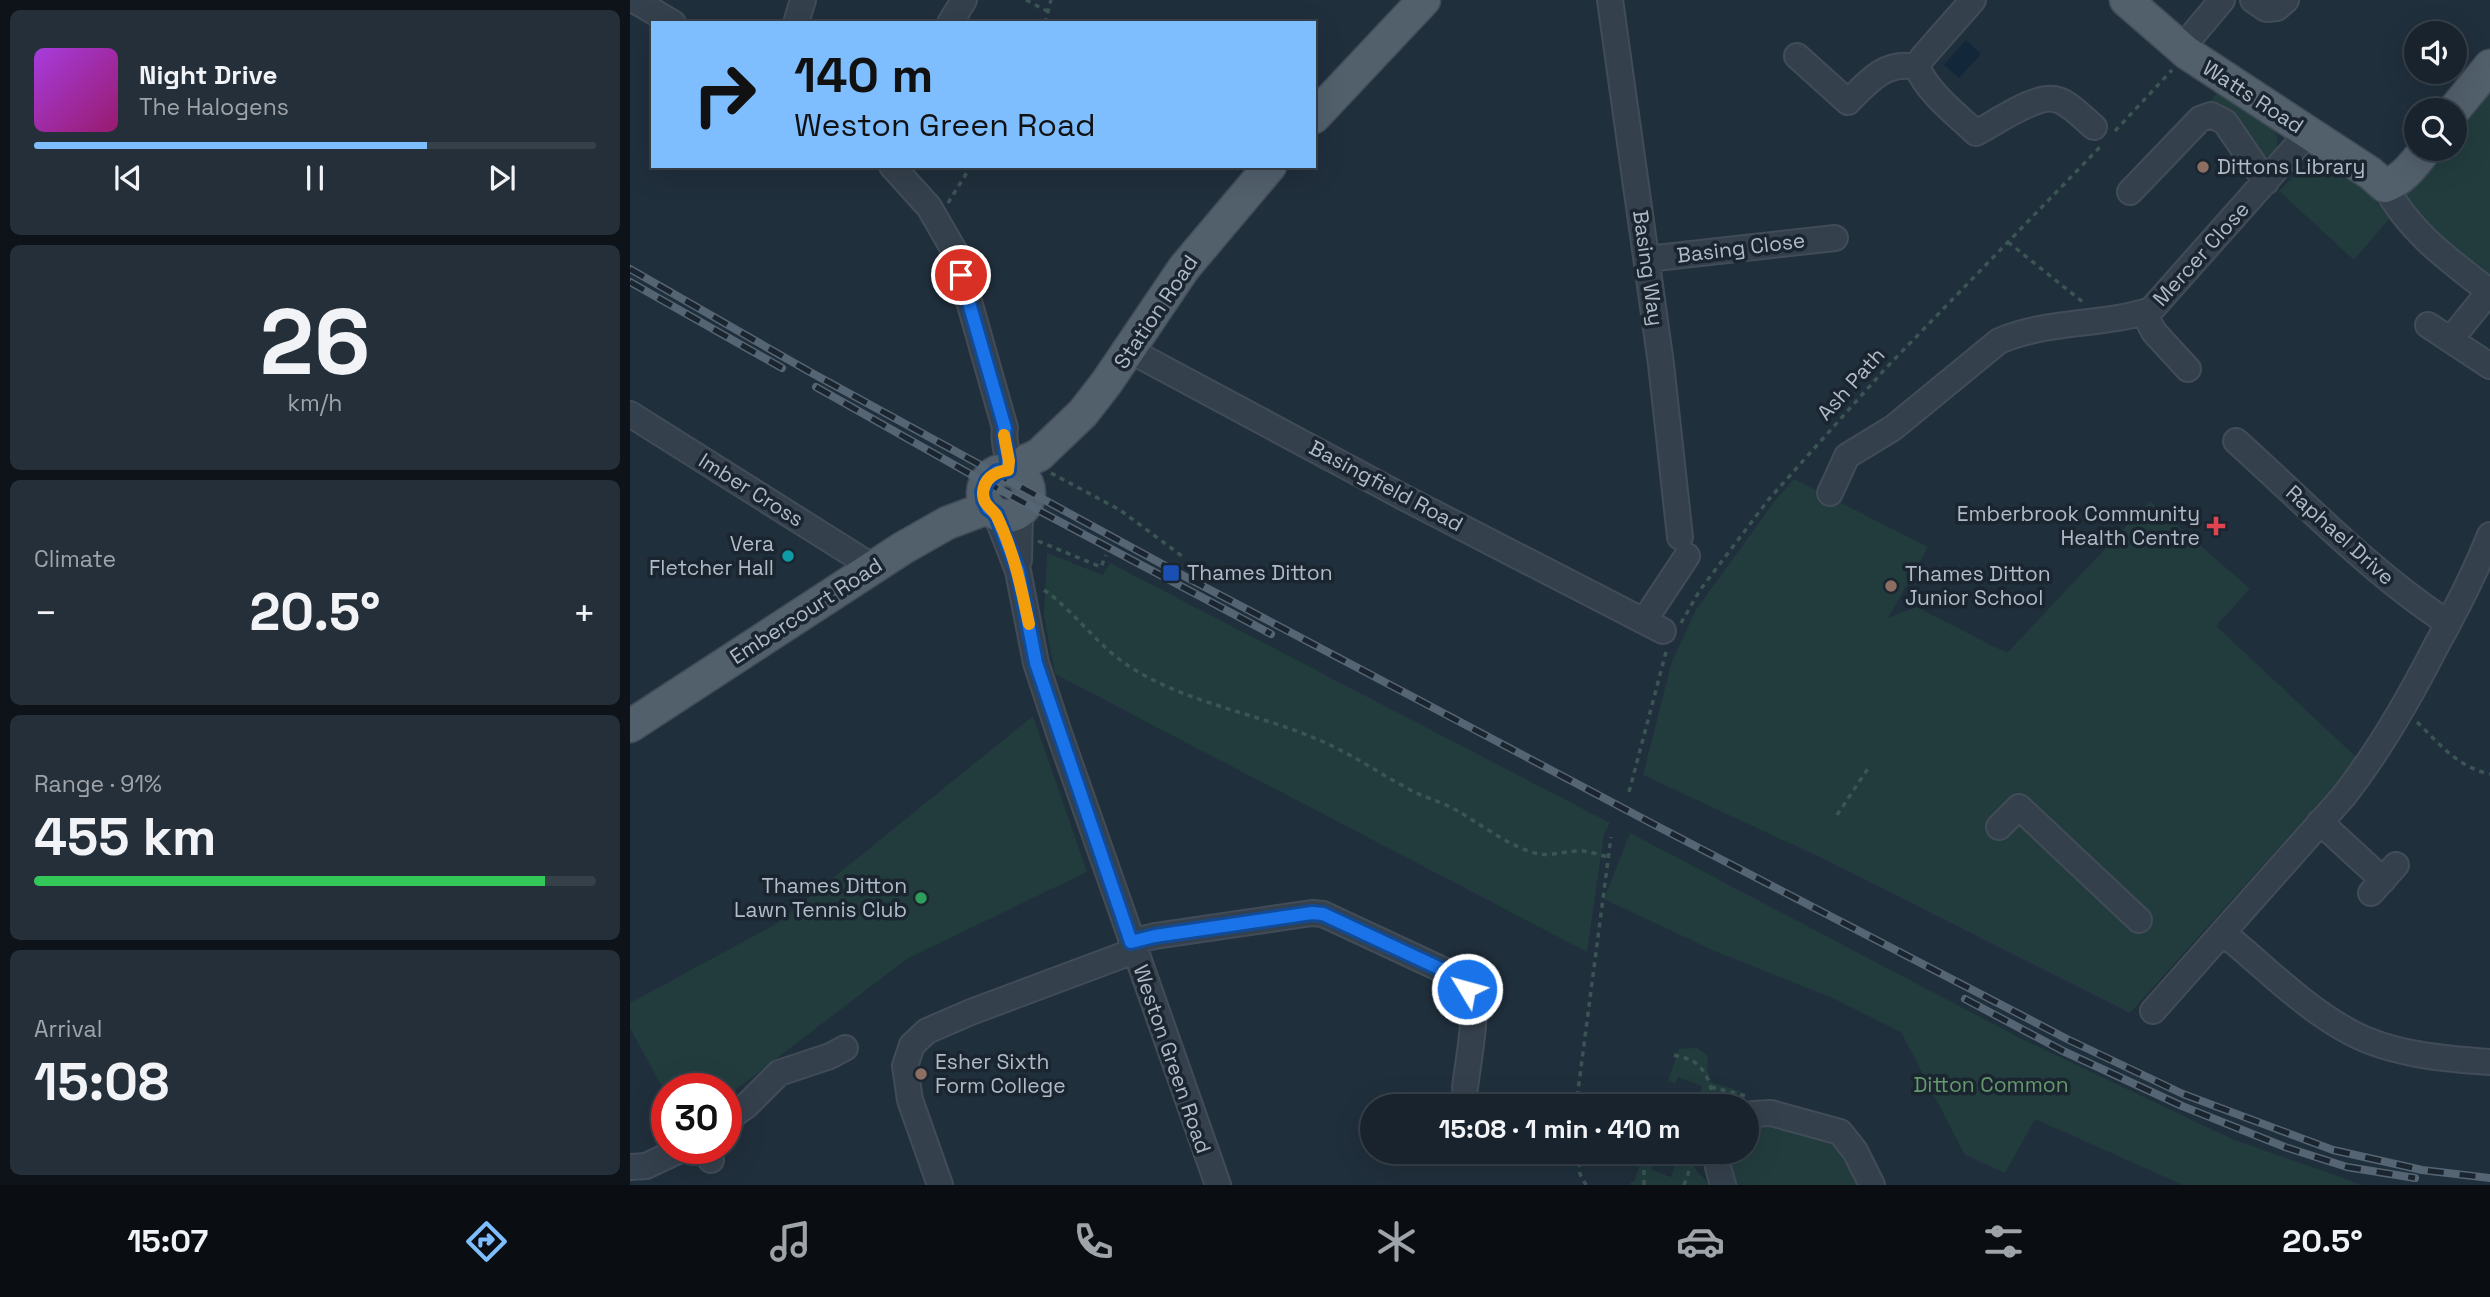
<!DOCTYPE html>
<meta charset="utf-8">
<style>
body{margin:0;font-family:"Space Grotesk",sans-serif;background:#252f39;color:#f1f3f6;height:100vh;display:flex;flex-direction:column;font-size:26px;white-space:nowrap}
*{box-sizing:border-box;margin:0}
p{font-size:23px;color:#9fa4aa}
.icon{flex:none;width:38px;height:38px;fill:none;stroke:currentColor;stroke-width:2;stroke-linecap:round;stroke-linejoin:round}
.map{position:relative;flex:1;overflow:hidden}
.panel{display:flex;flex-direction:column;gap:10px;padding:10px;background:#0d1319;width:630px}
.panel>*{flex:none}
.banner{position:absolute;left:21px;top:21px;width:665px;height:147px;border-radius:0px;box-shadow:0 7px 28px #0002,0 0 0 2px #364049;background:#7ebdfe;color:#111;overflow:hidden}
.fabs{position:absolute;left:1774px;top:21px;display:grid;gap:14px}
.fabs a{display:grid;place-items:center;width:63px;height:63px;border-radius:50%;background:#18232d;box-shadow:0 7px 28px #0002,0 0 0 2px #364049;font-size:35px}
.speed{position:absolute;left:21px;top:1073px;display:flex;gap:14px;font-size:35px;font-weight:700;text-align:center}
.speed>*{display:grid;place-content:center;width:91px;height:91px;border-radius:50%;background:#18232d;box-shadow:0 7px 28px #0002,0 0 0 2px #364049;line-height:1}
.speed .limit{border:10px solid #d22;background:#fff;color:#111}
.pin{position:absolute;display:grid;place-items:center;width:60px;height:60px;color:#fff;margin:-30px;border:4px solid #fff;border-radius:50%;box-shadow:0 2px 7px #0007}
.me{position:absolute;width:77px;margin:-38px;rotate:307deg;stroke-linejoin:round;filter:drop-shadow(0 0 5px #0008)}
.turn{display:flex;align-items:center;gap:24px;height:147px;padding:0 28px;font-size:32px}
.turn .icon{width:91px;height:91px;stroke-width:2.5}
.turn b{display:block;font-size:49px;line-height:60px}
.big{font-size:52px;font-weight:600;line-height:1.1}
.panel .widget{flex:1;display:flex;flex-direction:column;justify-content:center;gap:10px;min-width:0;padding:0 24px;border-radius:10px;background:#252f39}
.panel .dial{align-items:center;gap:0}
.dial b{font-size:91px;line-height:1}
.song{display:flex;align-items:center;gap:21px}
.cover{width:84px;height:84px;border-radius:10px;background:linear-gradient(135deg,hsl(280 70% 55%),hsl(320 70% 35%))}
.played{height:7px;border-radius:4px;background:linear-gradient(90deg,#7ebdfe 70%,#364049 70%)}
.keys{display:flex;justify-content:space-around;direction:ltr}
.heat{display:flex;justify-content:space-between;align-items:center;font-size:38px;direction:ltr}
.charge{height:10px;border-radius:5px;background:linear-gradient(90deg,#34c759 91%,#364049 0)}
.trip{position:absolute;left:730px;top:1094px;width:399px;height:70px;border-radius:35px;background:#18232d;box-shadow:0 7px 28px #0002,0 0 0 2px #364049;font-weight:600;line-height:70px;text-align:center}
.dock{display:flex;height:112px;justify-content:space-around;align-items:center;background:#0a0e12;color:#9fa4aa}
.dock .icon{width:49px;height:49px}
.dock .current{color:#7ebdfe}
.dock b{font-size:32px;color:#f1f3f6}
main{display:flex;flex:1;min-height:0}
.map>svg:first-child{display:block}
</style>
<main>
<section class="panel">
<div class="widget">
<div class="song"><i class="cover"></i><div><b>Night Drive</b><p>The Halogens</p></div></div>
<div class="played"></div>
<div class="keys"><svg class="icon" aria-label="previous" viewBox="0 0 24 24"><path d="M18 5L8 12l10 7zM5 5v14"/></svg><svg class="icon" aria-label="pause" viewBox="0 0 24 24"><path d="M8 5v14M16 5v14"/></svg><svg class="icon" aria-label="next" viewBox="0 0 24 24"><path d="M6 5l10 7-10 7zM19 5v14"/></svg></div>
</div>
<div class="widget dial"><b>26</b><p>km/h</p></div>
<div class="widget"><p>Climate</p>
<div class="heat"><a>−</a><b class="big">20.5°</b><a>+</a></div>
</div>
<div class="widget"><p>Range · 91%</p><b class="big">455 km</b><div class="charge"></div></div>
<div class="widget"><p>Arrival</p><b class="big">15:08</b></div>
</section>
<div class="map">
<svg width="1860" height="1185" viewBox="0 0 1860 1185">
<rect width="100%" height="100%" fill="#202f3c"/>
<path fill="#223c3d" d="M1860,84V279L1807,236L1774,200V191L1808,149H1825V127Z
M1592,87C1608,99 1653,123 1647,145C1644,157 1636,157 1626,159L1576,106Z
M1688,160C1716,166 1743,197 1760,218L1724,260L1649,191L1678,162Z
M1164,479L1298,547L1258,618L1286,607L1377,653L1520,501L1620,589L1586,626L1726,757L1719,769L1500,1013L1187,856L1013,775L1042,661L1066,610L1143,503Z
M417,553L473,575L480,563L980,823L974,834L957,952L425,674L414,616Z
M403,716L457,872L278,958L96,1097V1088H37V1096L0,1028V1003L146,924Z
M1000,833L1390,1038L1602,1139L1733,1185H1553L1405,1119L1375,1173L1335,1155L1271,1032L1205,999L1080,949L974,899Z
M1067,1048L1078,1056L1077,1069L1081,1082L1110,1091C1102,1110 1080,1106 1064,1106L1072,1086L1048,1077L1045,1084L1038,1081L1049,1049Z
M1132,1118L1195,1133L1223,1159L1217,1166L1229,1185H1099L1095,1152H1116L1117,1123Z
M1039,1152H1062L1060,1157L1067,1172L1081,1185H1000L1001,1181L1004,1182L1012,1158L1021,1162L1022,1170L1041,1177L1048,1155Z"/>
<path fill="#13273a" d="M1336,40L1351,54L1329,78L1314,65Z"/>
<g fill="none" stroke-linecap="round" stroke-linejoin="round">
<g stroke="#414c58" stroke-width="28">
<path id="minor" d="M4,0L43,23
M980,0L1031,364L1050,537
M1343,0L1292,58L1287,67C1299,94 1325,113 1346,133C1366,123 1408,92 1428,100C1441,104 1454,119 1464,127
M1623,0L1636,9L1647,8L1656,0
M166,23L173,0
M320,23L334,0
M1551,49L1592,0
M1167,56L1218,102C1238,82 1255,60 1287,67
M262,166L299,207L325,252L375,428C372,442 380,456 378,470
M1755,186C1779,232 1820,261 1860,292
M1500,192L1570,119L1581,115L1595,122L1636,182
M1017,259L1205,238
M1514,313L1524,332L1558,369
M1798,325L1860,366
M1821,339L1859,292
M499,350L775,498L1033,631
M0,414L243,567
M1606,441C1675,503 1741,573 1818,623
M1200,493L1217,456L1263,428L1369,341C1418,320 1472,326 1521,310L1678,133
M366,514L388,571L406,663L429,733L588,1185
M389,560L390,513
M1014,621L1057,556
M1690,822L1753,880
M1369,827L1389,807L1509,920
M1741,893L1766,865
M1593,933C1634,966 1673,1007 1720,1032C1760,1054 1814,1059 1860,1062
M501,942L525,936L682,913L693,914L813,970C825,978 838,986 842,1001C847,1019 837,1068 835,1088
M1523,1011L1713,797C1750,750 1779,699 1806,646C1826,610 1845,573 1860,535
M1116,1118L1123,1114L1141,1113L1210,1132L1225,1151L1242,1185
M96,1120L117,1105L149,1073L200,1056L215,1048
M73,1148L81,1160
M1088,1152V1167L1093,1185
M0,1167L16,1166L54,1148
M310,1185L280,1100L275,1066L282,1045L297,1031L341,1012L504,951"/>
</g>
<g stroke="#414c58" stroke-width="35">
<path id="major" d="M1496,0L1557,53L1740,173L1755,186C1774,179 1784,164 1796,149
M1824,110L1860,66
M684,117L794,0
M353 493a23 23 0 1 1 46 0a23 23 0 1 1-46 0Z
M384,471L396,461L409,455L453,413L477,382L554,268L640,166
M0,726L273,548L317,523L357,508"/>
</g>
<path stroke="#3b5554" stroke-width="3.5" stroke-dasharray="5 5" stroke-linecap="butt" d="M396,0L417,11
M415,23L421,0
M1485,131L1542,70
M318,203L341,166
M1378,242L1454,303
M421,473L490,510L552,556
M408,541L471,567L476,555
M414,590C447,613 469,649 505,670C561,704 629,714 689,740C720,753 747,772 777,788C792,797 810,801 826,810C847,822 886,851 910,854C924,856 939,850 953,851C961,852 970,855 978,857
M1051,623L1070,590L1139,499L1255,369L1470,147
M1787,722C1810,744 1827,767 1860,774
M999,792L1036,652
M1207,815L1239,767
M1044,1055C1050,1057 1056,1058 1061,1060C1076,1068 1085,1090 1081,1106
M1081,1087L1116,1096
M946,1106L981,837
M1038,1106L1039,1099
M948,1152L950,1174L956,1185
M1014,1185V1162
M1054,1185L1066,1152"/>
<use href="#minor" stroke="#34404c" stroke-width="24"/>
<use href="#major" stroke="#52606c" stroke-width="32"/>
<g stroke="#566573" stroke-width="8">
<path id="rail" d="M0,269L180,372L554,576L1023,824L1437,1039L1553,1094L1703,1150L1792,1170L1860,1178
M0,282L152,368
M186,387L342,475L641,634
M1335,999L1433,1051L1552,1106L1655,1147L1717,1167L1785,1178"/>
</g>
<use href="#rail" stroke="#1a2530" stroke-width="5" stroke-dasharray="16" stroke-linecap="butt"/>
</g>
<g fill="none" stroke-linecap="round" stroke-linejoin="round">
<g stroke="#114b97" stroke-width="18">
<path id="route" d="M331,275L375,428C372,441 380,456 378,470L367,472L357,481L353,492L354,500L358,508L366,514L388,571L406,663L501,942L525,936L682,913L693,914L813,970L827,978L837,989"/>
</g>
<use href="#route" stroke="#1a73e8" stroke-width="12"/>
<path stroke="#f59e0b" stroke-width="12" d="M374,435L379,461L378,470C365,472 354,478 353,493C353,505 361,507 366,515C369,520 371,526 373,530C386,561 392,592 399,624"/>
</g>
<g fill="#8d6e63" stroke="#1a2530" stroke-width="2.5">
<circle cx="1573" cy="167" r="7"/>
<circle cx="1261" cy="586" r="7"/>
<circle cx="291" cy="1074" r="7"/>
</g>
<path fill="#e0444e" stroke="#1a2530" stroke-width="2.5" d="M1582.5 515.5h7v7h7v7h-7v7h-7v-7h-7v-7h7z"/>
<circle fill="#0f9aa8" stroke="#1a2530" stroke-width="2.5" cx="158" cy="556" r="7"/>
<rect fill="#1a4fb4" stroke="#1a2530" stroke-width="2.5" x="532" y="564" width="18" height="18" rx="3.5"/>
<circle fill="#2e9e5b" stroke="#1a2530" stroke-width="2.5" cx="291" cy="898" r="7"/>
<g text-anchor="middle" stroke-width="7" stroke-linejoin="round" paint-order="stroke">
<g font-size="21" fill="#afbbc8" stroke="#1a2530">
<text transform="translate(1623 97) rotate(33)" y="7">Watts Road</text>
<text transform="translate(1111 248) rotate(-7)" y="7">Basing Close</text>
<text transform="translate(1571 254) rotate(-48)" y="7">Mercer Close</text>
<text transform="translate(1018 268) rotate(82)" y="7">Basing Way</text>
<text transform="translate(526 312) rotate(-56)" y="7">Station Road</text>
<text transform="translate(1221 384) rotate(-48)" y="7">Ash Path</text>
<text transform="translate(756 486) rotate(28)" y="7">Basingfield Road</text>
<text transform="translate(121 490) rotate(32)" y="7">Imber Cross</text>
<text transform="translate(1710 535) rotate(42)" y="7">Raphael Drive</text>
<text transform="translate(176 611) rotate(-33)" y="7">Embercourt Road</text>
<text transform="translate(542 1059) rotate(71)" y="7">Weston Green Road</text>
</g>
<g font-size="21" fill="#afbbc8" stroke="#1a2530" text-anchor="start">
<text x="1587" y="174">Dittons Library</text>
<text x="1570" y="521" text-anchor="end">Emberbrook Community<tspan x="1570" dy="24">Health Centre</tspan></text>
<text x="144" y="551" text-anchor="end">Vera<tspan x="144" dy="24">Fletcher Hall</tspan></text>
<text x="557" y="580">Thames Ditton</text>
<text x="1275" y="581">Thames Ditton<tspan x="1275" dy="24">Junior School</tspan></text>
<text x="277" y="893" text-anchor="end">Thames Ditton<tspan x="277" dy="24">Lawn Tennis Club</tspan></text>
<text x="305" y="1069">Esher Sixth<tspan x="305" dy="24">Form College</tspan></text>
</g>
<g font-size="21" fill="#659a6c" stroke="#1a2530">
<text x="1361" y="1092">Ditton Common</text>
</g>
</g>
</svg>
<div class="fabs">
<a><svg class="icon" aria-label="sound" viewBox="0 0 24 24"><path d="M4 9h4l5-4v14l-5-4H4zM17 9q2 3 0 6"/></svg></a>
<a><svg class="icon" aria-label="search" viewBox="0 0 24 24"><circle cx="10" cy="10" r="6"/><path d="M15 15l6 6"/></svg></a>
</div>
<div class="speed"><div class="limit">30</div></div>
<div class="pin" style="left:331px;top:275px;background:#d93025"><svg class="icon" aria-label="arrive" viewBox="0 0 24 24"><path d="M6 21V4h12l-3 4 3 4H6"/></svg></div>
<svg class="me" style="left:837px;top:989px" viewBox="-20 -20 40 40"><circle r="17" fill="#1a73e8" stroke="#fff" stroke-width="3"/><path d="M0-11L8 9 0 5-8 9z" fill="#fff"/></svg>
<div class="trip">15:08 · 1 min · 410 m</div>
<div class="banner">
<div class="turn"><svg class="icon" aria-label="right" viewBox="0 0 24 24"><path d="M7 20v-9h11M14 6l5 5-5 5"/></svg><div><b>140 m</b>Weston Green Road</div></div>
</div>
</div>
</main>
<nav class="dock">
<b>15:07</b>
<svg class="icon current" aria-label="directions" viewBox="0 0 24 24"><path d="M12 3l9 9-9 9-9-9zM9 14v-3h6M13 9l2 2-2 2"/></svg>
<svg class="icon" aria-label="music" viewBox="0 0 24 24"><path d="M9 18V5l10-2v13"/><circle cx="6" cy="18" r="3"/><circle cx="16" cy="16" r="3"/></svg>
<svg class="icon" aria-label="phone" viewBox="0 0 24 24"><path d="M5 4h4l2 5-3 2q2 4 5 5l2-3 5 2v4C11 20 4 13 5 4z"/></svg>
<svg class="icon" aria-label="climate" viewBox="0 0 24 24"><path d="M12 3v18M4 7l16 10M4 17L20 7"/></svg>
<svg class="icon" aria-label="car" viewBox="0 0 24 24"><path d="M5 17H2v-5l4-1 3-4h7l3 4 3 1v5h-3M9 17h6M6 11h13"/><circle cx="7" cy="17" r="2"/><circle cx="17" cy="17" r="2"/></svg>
<svg class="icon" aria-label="filters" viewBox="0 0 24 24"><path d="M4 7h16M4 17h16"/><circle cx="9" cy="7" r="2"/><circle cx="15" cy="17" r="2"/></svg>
<b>20.5°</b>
</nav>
